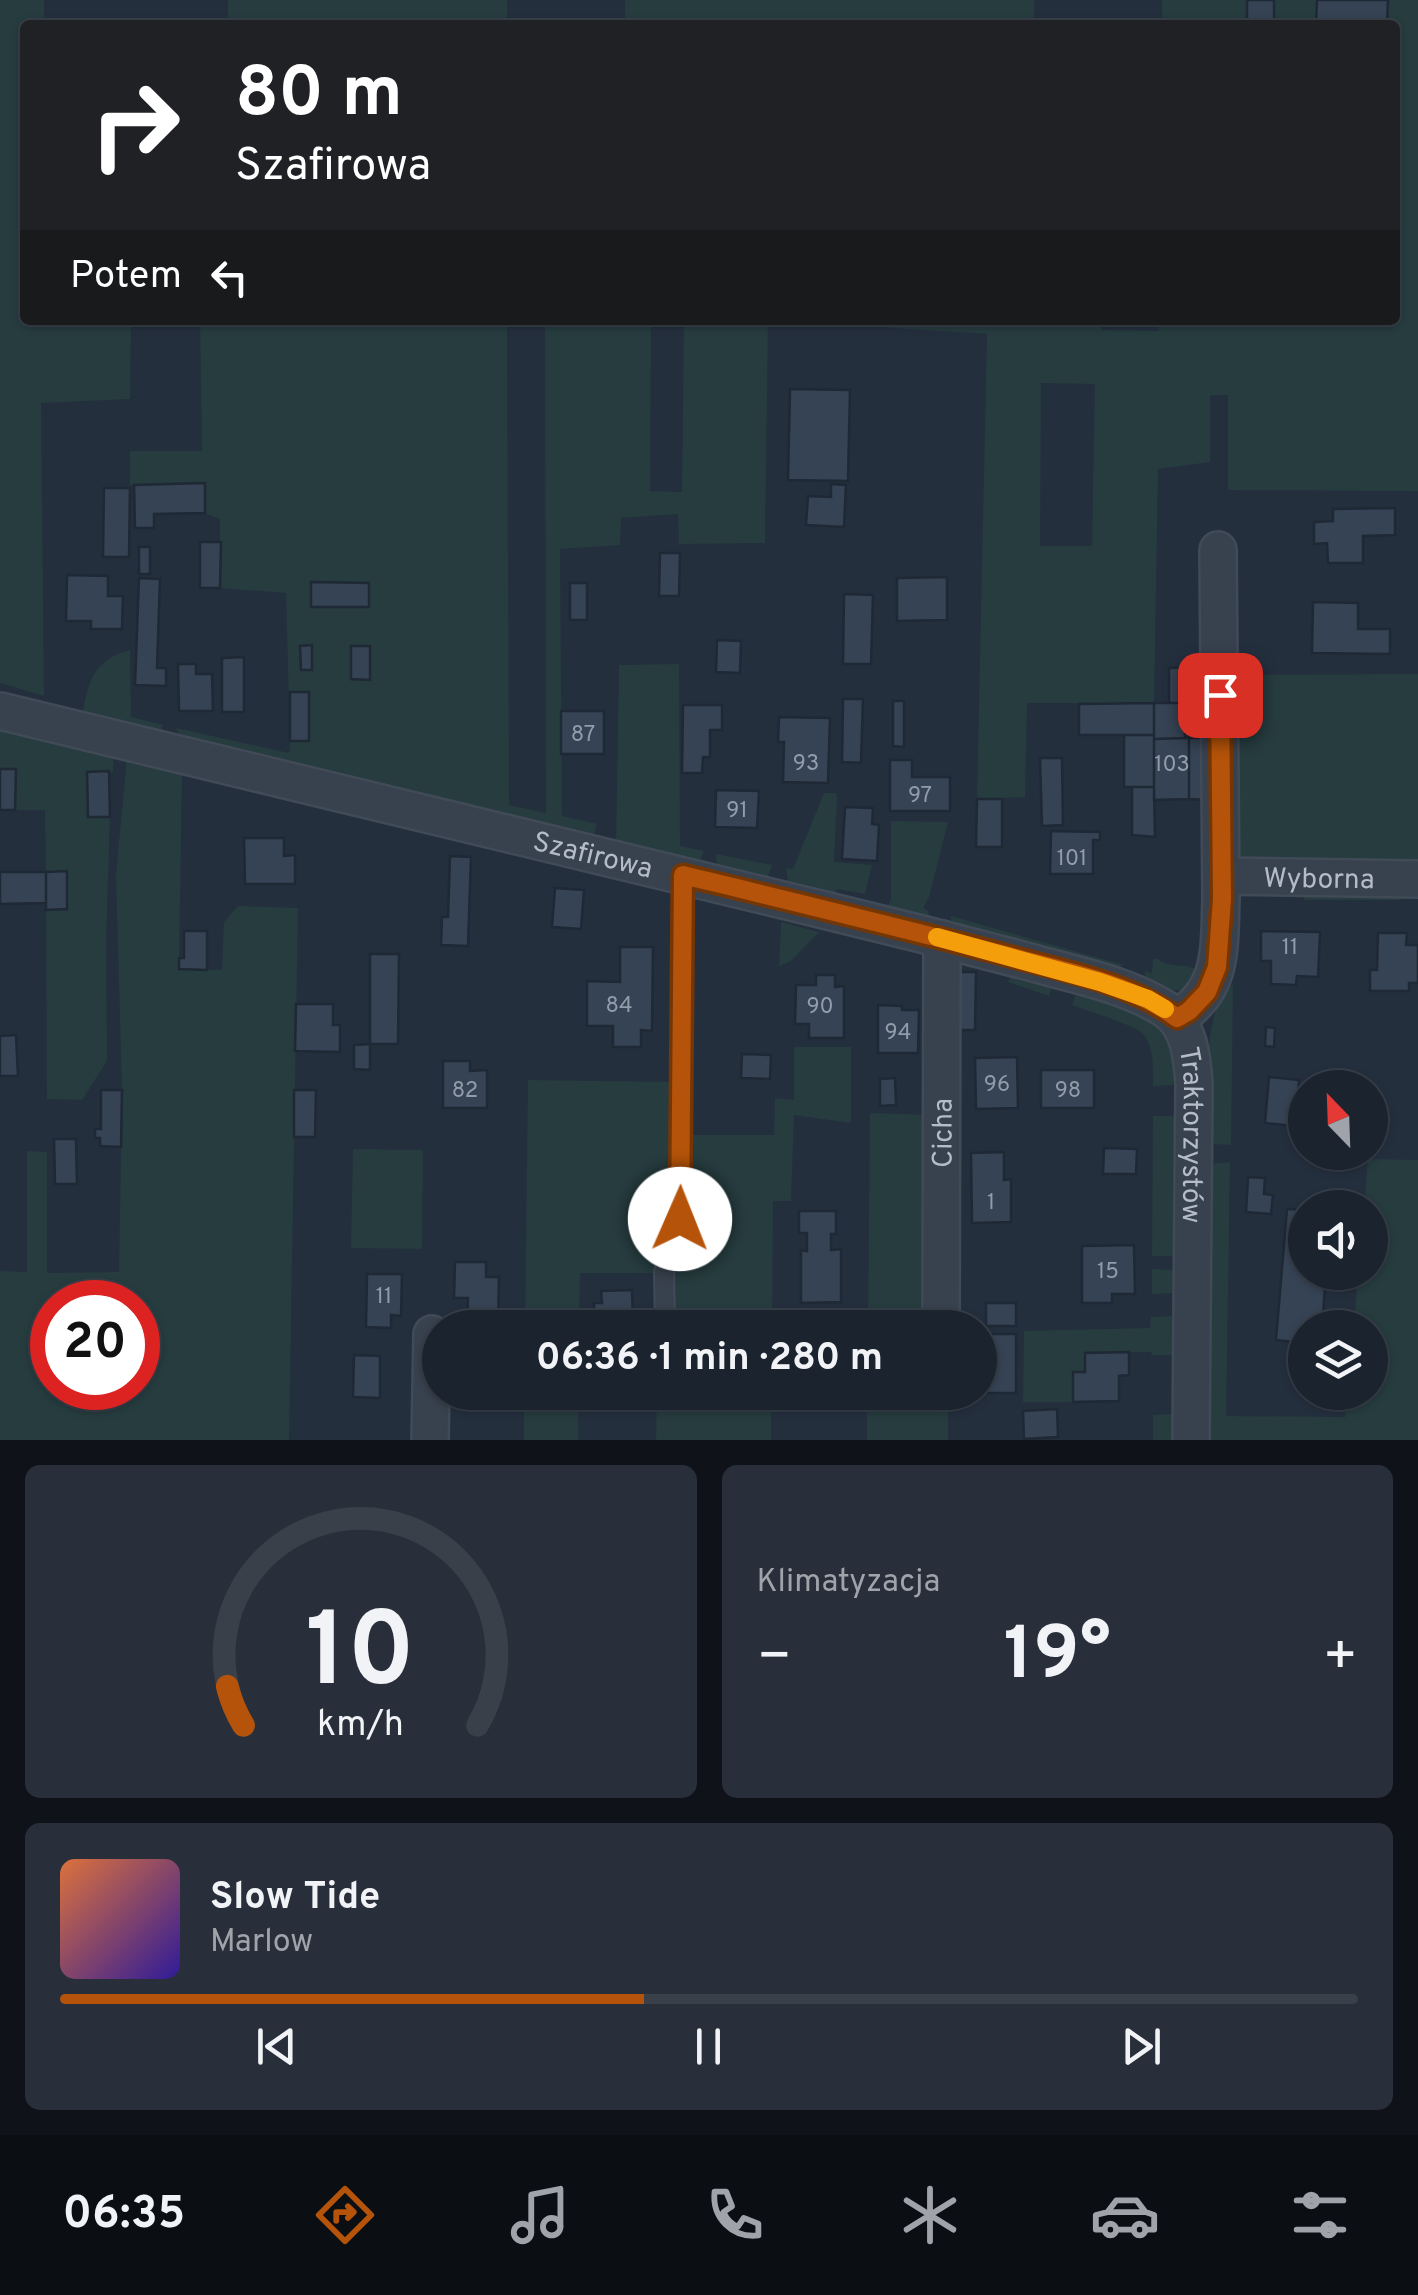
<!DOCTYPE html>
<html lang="pl">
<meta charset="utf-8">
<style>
body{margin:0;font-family:Overpass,sans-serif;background:#282f3a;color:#f1f3f6;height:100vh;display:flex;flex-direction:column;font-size:38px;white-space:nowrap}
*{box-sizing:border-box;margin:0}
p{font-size:32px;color:#a0a4aa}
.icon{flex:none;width:55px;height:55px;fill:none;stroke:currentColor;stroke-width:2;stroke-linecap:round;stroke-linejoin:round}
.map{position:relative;height:1440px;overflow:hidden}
.drawer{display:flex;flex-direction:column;gap:25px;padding:25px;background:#0f1319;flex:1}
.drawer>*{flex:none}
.guide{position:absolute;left:20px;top:20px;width:1380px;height:305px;border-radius:10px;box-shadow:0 2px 8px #0004,0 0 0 2px #39404a;background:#202124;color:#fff;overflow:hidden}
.needle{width:65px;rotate:337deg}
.tools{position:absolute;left:1288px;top:1070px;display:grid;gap:20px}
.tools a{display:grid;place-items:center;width:100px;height:100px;border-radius:50%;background:#1b232e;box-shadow:0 2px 8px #0004,0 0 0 2px #39404a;font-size:50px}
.speed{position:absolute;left:30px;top:1280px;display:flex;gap:20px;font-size:50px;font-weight:700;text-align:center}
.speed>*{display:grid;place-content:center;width:130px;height:130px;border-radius:50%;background:#1b232e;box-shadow:0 2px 8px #0004,0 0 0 2px #39404a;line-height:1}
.speed .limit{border:15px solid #d22;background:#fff;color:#111}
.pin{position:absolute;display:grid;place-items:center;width:85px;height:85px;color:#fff;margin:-42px;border-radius:20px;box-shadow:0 5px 15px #0006}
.me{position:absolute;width:110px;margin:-55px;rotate:1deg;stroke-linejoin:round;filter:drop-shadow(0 0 8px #0008)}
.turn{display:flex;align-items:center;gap:35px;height:210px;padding:0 50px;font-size:45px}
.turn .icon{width:130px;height:130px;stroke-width:2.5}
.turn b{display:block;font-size:70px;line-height:85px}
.then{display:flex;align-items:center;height:95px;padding:0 50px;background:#0003;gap:20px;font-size:38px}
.big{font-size:75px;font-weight:700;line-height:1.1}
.drawer .card{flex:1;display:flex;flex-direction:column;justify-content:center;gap:15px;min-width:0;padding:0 35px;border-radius:15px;background:#282f3a}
.drawer .dial{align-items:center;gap:0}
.dial svg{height:260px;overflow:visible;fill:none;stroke:#39404a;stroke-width:7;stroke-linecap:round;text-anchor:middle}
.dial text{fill:#f1f3f6;stroke:none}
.song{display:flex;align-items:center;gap:30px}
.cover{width:120px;height:120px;border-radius:15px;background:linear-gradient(135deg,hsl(20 70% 55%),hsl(250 70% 35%))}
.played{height:10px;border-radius:5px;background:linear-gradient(90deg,#b45309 45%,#39404a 45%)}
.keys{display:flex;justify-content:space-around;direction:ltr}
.heat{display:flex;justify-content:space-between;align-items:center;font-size:55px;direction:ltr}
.drawer .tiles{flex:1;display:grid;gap:25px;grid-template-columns:1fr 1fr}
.card:last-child{grid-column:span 2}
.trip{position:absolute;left:422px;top:1310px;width:575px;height:100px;border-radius:50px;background:#1b232e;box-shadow:0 2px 8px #0004,0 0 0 2px #39404a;font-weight:700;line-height:100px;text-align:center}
.dock{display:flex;height:160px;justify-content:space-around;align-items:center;background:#0b0e12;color:#a0a4aa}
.dock .icon{width:70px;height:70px}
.dock .active{color:#b45309}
.dock b{font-size:45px;color:#f1f3f6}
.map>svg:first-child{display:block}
</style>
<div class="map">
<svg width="1418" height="1440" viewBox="0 0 1418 1440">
<rect width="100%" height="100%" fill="#242f3e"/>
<path fill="#263c3f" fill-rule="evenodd" d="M0,0H44V25H25V320H131L130,399L41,403L44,696L0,683Z
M228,0H507V25H228Z
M625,0H1034V25H625Z
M1162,0H1418V491L1228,490V395H1210V462L1158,469L1154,703H1027L1025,797L977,799L987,334L893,328L826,320H1101V330L1158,331L1159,320H1395V25H1162ZM1041,383L1095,384L1092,546H1040Z
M200,320H507L509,805L546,813L545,323H624V320H651L650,491L682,492L684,320H768L765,543L679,544L678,514L621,518L620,545L560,549L562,816L597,824L592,842L182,741L176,728L289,753L290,741L286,593L220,588V519L205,513V483L130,485V451H202ZM312,583H368L369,607Z
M130,650L131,717L163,725L160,733L83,717C86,682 95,659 130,650Z
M679,664L680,846L704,851L698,865L616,846L619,665Z
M1418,674V864L1234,863L1229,675Z
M0,726L113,753V772L87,773L88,817H110L106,940L107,1061L82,1100L47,1099L46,910L67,909V872H46L45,810H15L16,769H0Z
M127,758L182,770L179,969L222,970L224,922L238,906L298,908L289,1440H0V1271L27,1272V1151L47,1152V1273L119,1272L122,1090L116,874ZM52,1302H138V1388H52Z
M824,793H836L837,796L834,862L872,865L865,894L837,889L832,902L788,883L786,868L793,869Z
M891,821L948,822L929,897L923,908L929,911L928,918L891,914L888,906L891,899Z
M716,854L772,865L767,880L717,872Z
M1305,892H1398L1401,900H1304Z
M951,916L1124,965L1113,971L952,930Z
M781,922L819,932L791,961L779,966Z
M1153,959H1158C1169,969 1185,962 1197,970L1191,988C1174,993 1149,990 1144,971L1152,973Z
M1012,974L1052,986L1049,996L1008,982Z
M1233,985L1231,1145L1210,1144C1209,1097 1200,1027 1227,986Z
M1077,992C1105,1002 1148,1010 1164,1037C1172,1051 1173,1068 1175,1085L1153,1086C1153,1069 1155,1045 1141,1032C1133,1025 1085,1010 1072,1005Z
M794,1047H851V1123L794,1115L791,1201H773L772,1327H674V1274C678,1267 685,1263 688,1256C697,1238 692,1159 691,1135H774L775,1098L794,1100Z
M528,1080L674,1082L671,1219L659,1240L657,1273H580L579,1327L525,1328Z
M870,1113L931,1115L934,1327L868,1328Z
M1153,1116H1176L1174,1256H1152Z
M353,1149L423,1150L422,1249L351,1248Z
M1368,1159L1418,1160V1440H1205L1209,1164L1230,1162L1226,1416L1345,1417L1348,1393L1370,1392V1328L1354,1327L1358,1273L1370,1272V1208L1364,1207Z
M1152,1269L1175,1270V1293L1152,1294Z
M1172,1316L1174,1355H1152L1151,1352L1086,1353L1085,1372L1073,1373V1402H1023L1024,1331L1150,1328L1151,1317Z
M524,1393H578V1440H524Z
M657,1393H771V1440H656Z
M867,1393H948V1440H867Z
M1173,1414V1440H1153V1415Z"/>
<path fill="#364354" stroke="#1f2835" stroke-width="2.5" d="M1247,0H1274V25H1247Z
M1317,0H1388L1387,25H1316Z
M790,389L850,390L848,481L788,480Z
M205,483V513L154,514V528H135L134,485Z
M831,484L846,485L844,527L806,525L808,496L831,497Z
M104,488H130L129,557H103Z
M1395,508V535L1363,536V563H1328L1327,543L1314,544V522L1333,521V509Z
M200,542H221L220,588H200Z
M139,547H150V574H139Z
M660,553H680L679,596H659Z
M67,575L108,576V596H123L122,629H91V621H66Z
M947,577V620L897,621V578Z
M139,578L160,579L157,668H166V686L135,685Z
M311,582L369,583V607H311Z
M570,583H587V620H570Z
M844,594L873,595L871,664H843Z
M1313,602L1358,603V629H1390V654L1312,653Z
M717,640L741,641L740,673L716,672Z
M312,645V670H301L300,646Z
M351,646H370V680L351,679Z
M244,657V712H222V658Z
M178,664H196V674H212L213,711H179Z
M1201,667V703H1169V668Z
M290,692H309V741H290Z
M843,699H863L861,763L842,762Z
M893,701H904V747L893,746Z
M1154,703H1184L1185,738L1154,739Z
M1154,703V735H1079V704Z
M683,705H722V730H710V757H703L702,773H682Z
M561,711H604V754H561Z
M779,717L830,718L828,783L783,782L784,742H778Z
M1124,735H1154V787H1124Z
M1185,738H1189V799L1154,800V739Z
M1189,738H1206V800L1189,799Z
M1040,758H1062L1063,825L1042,826Z
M890,760H912V777H950V811H890Z
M0,769H16L15,810H0Z
M109,771L110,817H88L87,772Z
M1132,787H1154L1155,837L1132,835Z
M716,790L759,791L757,828L715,827Z
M977,799H1002V847H976Z
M845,807L873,808L872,824L879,825L877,861L842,859Z
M1051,831L1100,832V840H1093V874H1050Z
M244,838H284V856L295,855V884H245Z
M450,856L471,857L468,946L441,945L442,917H448Z
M67,871V909L46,910V872Z
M0,872H46V903L0,904Z
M555,888L584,890L581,929L552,927Z
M184,931H207V970L179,969V958H184Z
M1261,931L1320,932L1318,977L1297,976L1296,985L1271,984V961H1261Z
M1378,933H1407L1406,945H1418V983H1409V991H1370V970H1377Z
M620,947H653L652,1031L641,1030V1047H613V1026H587V981L620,982Z
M370,954H399L398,1044H370Z
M950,972H976L975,1030H949Z
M816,975H835V987L844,986V1038H809V1024H795L796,985H816Z
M296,1004H333V1025H340V1052L295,1051Z
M878,1005L902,1006V1010H919L918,1053H878Z
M1266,1027L1275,1028L1274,1047L1265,1046Z
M16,1035L18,1076H0V1036Z
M370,1044V1070L354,1069V1045Z
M742,1054L771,1055L770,1079L741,1078Z
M1017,1057L1018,1108L976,1109L975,1058Z
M443,1061H470V1071L487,1070V1108H443Z
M1041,1070H1094V1108H1041Z
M1269,1077L1299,1080L1295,1126L1265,1123Z
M895,1078L896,1105L880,1106V1079Z
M1344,1083L1373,1086L1370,1115V1088H1343Z
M101,1090H122L121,1147L100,1146V1138H95V1129H101Z
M294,1090H316L315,1137H294Z
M54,1139H76L77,1184H55Z
M1104,1148L1137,1149L1136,1174H1103Z
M1004,1152V1180L1011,1179V1222L972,1223L971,1153Z
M1248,1177L1265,1178L1264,1194L1273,1195L1271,1214L1246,1212Z
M1287,1209L1305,1210V1272H1326L1322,1328H1305V1343L1276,1340Z
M799,1211H836V1234H831V1250L841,1249V1302L801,1303V1250L807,1251V1233H799Z
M1134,1245L1135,1294H1112V1303H1082V1246Z
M455,1262H486V1277H499L498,1327H467L468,1298H454Z
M367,1274H402L401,1316L391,1315V1328L366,1327Z
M632,1290L633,1319H638V1328H595L594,1303H602L601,1291Z
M986,1303H1016V1326H986Z
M983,1334H1016V1393H983Z
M1129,1352V1375L1119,1376V1401L1073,1402V1372H1085V1353Z
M354,1355L380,1356V1398L353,1397Z
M465,1392H493V1400L465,1399Z
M1057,1409L1058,1437L1024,1439L1023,1411Z"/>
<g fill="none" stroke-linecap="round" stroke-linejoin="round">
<g stroke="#414a57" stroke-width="22">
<path id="service" d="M665,1323L664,1272L680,1219L683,875"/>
</g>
<g stroke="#414a57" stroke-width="40">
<g id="minor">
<path id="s1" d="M0,711C275,777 550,843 824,910C895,927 966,945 1037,964C1079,976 1127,985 1165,1009C1189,1025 1192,1056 1194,1083L1191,1440"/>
<path id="s2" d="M1221,876L1418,879"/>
<path d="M1177,1018C1224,990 1219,947 1221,899L1218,550"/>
<path id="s3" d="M941,1328L942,939"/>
<path d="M430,1440L432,1334"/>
</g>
</g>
<use href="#service" stroke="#38414e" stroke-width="18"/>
<use href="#minor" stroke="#38414e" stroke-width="35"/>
</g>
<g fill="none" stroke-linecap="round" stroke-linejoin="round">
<g stroke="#753606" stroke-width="25">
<path id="route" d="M680,1219L683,875C790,901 898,927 1005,955C1063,971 1128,982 1177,1018L1189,1011L1207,992L1217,967L1222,899L1220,695"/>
</g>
<use href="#route" stroke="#b45309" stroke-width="18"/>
<path stroke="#f59e0b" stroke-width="18" d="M937,937L1100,982L1148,999L1165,1009"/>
</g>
<g text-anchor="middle" stroke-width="10" stroke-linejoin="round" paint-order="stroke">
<g font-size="22" fill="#929caa">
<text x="583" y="741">87</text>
<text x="806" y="770">93</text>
<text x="1172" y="771">103</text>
<text x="920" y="802">97</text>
<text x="737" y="817">91</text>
<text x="1072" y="865">101</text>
<text x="1290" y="954">11</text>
<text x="619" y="1012">84</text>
<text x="820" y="1013">90</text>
<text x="898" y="1039">94</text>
<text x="997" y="1091">96</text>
<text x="465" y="1097">82</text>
<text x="1068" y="1097">98</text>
<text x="991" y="1209">1</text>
<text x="1108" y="1278">15</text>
<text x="384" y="1303">11</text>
</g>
<g font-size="28" fill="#b4bcc9" stroke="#1d2633">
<text dy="10" stroke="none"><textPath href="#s1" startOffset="610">Szafirowa</textPath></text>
<text dy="10" stroke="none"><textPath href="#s2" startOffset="98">Wyborna</textPath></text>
<text dy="10" stroke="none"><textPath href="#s3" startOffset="195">Cicha</textPath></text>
<text dy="10" stroke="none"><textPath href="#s1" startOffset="1338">Traktorzystów</textPath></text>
</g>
</g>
</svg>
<div class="tools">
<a><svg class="needle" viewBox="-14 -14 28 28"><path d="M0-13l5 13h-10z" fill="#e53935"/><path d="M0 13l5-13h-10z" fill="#a0a4aa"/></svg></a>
<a><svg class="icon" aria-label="sound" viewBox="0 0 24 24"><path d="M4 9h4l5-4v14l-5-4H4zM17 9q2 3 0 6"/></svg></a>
<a><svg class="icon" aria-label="layers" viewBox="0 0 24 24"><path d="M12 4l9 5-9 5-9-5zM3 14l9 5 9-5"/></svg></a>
</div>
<div class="speed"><div class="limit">20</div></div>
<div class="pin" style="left:1220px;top:695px;background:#d93025"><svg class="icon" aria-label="arrive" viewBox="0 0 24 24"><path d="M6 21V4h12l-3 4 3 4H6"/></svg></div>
<svg class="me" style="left:680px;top:1219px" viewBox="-20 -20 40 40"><circle r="19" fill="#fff"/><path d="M0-13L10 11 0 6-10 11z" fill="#b45309"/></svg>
<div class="trip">06:36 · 1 min · 280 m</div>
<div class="guide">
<div class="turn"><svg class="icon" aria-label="right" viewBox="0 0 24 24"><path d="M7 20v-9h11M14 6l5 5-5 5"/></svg><div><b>80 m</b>Szafirowa</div></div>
<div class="then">Potem<svg class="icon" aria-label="left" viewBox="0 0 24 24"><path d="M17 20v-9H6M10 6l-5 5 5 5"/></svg></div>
</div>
</div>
<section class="drawer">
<div class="tiles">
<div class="card dial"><svg viewBox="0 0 100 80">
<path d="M14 69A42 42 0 1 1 86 69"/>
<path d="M14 69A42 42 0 0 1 9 57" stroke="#b45309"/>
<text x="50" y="56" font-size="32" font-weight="700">10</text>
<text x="50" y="72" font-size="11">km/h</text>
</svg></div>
<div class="card"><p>Klimatyzacja</p>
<div class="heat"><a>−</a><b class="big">19°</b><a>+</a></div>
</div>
<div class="card">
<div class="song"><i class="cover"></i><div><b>Slow Tide</b><p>Marlow</p></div></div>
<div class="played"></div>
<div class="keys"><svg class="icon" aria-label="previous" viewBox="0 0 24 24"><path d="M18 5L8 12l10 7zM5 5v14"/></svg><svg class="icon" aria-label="pause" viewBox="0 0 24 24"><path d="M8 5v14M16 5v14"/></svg><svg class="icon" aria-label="next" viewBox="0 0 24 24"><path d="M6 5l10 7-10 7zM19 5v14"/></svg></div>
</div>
</div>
</section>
<nav class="dock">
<b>06:35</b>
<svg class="icon active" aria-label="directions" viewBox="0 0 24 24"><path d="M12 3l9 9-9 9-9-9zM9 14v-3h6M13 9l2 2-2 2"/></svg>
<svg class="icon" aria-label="music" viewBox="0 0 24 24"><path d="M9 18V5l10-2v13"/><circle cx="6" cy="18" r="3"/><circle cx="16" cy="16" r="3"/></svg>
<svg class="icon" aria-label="phone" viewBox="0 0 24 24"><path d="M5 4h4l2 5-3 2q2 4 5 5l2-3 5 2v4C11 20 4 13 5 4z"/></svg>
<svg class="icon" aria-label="climate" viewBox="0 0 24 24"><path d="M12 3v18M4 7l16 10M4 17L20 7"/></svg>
<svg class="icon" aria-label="car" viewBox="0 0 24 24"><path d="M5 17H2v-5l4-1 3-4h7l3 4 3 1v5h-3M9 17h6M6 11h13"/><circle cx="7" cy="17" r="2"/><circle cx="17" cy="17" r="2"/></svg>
<svg class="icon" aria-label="filters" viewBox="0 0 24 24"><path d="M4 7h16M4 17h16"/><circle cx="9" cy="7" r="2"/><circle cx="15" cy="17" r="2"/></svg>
</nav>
